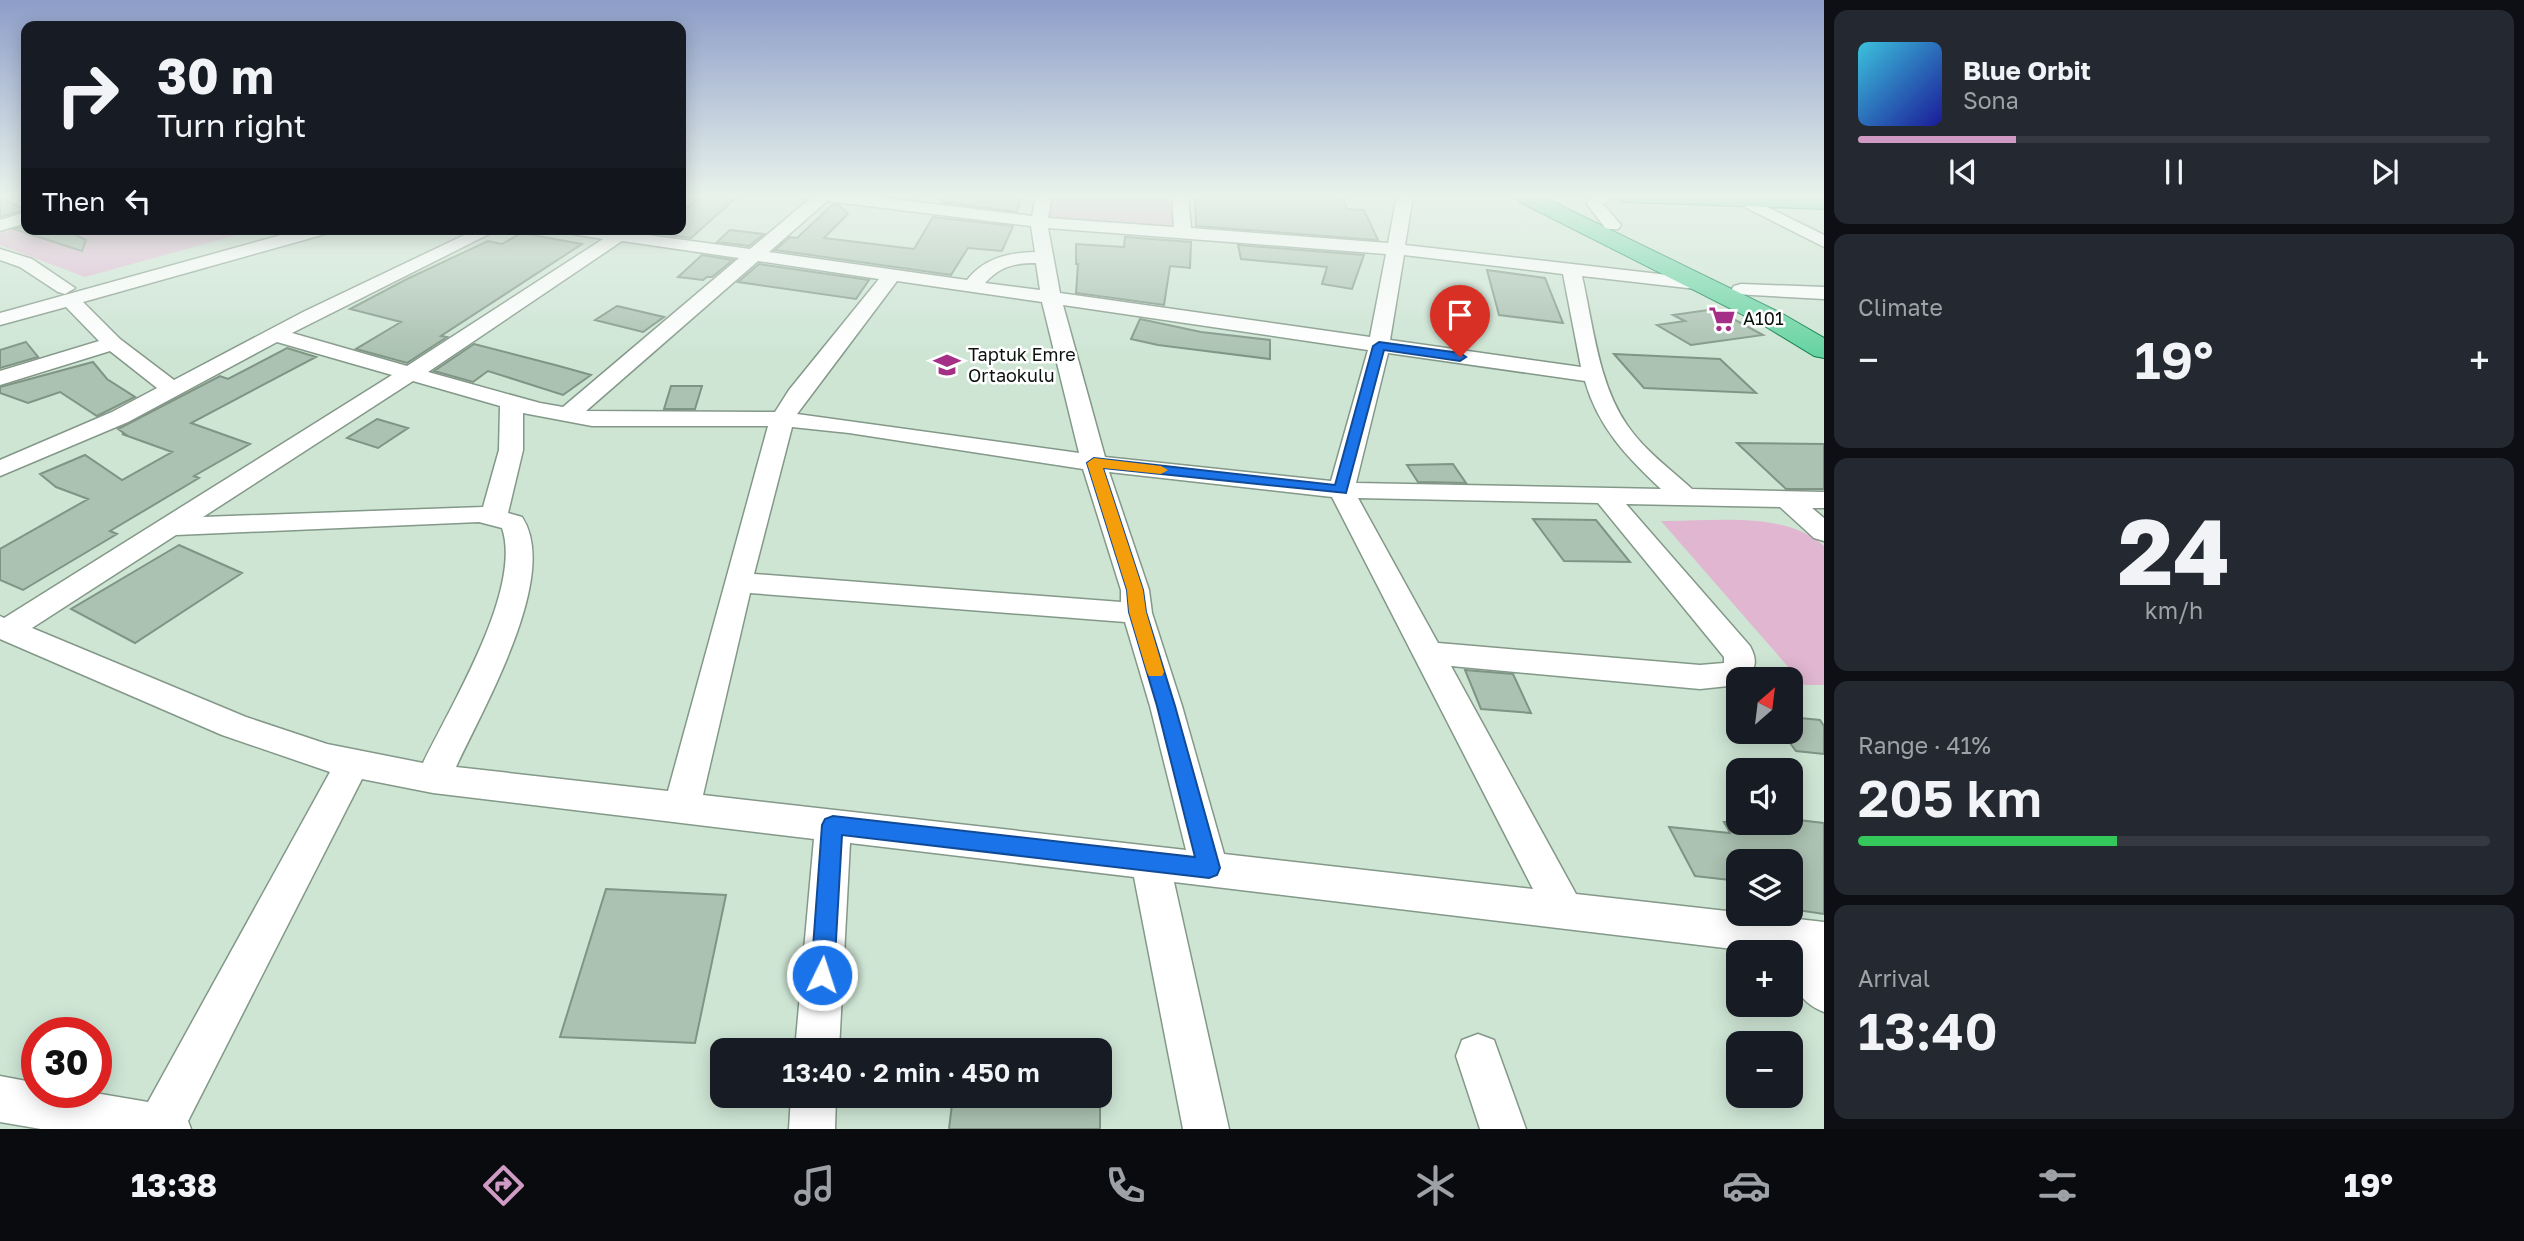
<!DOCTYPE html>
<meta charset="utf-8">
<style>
body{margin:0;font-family:"Golos Text",sans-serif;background:#242831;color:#f1f3f6;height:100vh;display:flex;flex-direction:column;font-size:26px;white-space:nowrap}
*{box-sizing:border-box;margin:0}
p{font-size:23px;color:#9ea1a6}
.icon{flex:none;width:38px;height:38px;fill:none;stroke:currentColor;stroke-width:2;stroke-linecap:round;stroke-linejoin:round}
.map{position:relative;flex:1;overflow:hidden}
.panel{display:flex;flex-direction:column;gap:10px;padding:10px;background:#0d0f14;width:700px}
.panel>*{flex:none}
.banner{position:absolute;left:21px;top:21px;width:665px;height:214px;border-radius:14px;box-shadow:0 4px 18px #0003;background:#171b24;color:#f1f3f6;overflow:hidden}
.needle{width:46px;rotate:28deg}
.fabs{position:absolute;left:1726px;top:667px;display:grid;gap:14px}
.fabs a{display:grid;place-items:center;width:77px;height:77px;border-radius:14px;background:#171b24;box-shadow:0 4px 18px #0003;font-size:35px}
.speed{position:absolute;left:21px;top:1017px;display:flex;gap:14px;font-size:35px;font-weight:700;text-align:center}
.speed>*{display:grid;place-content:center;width:91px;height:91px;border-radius:50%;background:#171b24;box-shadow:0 4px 18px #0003;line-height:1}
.speed .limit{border:10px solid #d22;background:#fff;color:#111}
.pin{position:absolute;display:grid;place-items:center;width:60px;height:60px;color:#fff;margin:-72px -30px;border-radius:50% 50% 50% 0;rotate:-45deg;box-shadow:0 0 7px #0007}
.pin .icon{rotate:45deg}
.me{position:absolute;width:77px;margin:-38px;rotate:4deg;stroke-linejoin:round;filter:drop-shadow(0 0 5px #0008)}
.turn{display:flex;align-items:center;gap:24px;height:147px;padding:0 21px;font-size:32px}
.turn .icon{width:91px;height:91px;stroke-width:2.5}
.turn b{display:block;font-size:49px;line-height:60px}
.then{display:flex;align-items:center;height:66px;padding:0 21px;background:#0003;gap:14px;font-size:26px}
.big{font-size:52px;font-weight:600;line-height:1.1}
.panel .card{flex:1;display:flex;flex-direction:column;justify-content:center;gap:10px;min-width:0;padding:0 24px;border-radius:14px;background:#242831}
.panel .dial{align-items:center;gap:0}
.dial b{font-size:91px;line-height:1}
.song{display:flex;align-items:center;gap:21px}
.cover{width:84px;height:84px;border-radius:10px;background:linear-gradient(135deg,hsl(190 70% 55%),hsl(240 70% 35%))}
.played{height:7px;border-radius:4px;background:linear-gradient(90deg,#cf9bc4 25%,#363941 25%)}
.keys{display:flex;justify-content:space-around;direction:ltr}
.heat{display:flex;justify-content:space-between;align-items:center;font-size:38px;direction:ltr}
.charge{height:10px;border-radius:5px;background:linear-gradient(90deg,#34c759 41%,#363941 0)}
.trip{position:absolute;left:710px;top:1038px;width:402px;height:70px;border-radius:14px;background:#171b24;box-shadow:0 4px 18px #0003;font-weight:600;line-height:70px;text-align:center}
.dock{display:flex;height:112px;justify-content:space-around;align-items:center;background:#090b0e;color:#9ea1a6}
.dock .icon{width:49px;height:49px}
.dock .active{color:#cf9bc4}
.dock b{font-size:32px;color:#f1f3f6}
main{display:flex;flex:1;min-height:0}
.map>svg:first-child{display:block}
</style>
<main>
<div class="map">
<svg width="1824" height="1129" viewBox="0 0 1824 1129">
<rect width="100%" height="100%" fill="#cee5d4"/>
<path fill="#e0b6d1" d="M1052,196H1172V228L1046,219Z
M26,225V229H259L85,277L0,245V233Z
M1661,521C1711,522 1785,510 1824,546V685H1804Z"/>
<path fill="#abc1b1" stroke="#7f9484" stroke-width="2" d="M700,196H738L691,238L656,233L661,229H681V206L688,207Z
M945,196H1021L1017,212L941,202Z
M1195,196H1342L1347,209L1364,210L1378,240L1196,226Z
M0,197L25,210L0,217Z
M833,204L839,205L848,214L824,238L914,249L933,217L1013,226L1002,251L968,248L951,275L775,250L790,237L797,238Z
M26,226V229H64L86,240L82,251L14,229Z
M730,230L764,234L749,246L717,242Z
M521,233L582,244L441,336L447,337L407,363L356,349L401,322L350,309L407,279L488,241L502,244Z
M1125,237L1191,242L1190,268L1170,266L1164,305L1076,293L1078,264H1076V244L1124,247Z
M1238,245L1364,255L1352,289L1322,284L1327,267L1241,259Z
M702,255L733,260L712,277H707L703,280L678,277Z
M759,264L869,280L856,299L738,282Z
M1487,270L1545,278L1563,323L1499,315Z
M617,306L664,317L643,332L595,320Z
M1715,309L1763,335L1691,345L1657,325L1685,321L1673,315Z
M1140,319L1201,332L1270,340V359L1158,345L1131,339Z
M26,342L38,357L0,368V350Z
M474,344L559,366L591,375L563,395L488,371L473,382L434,371Z
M287,348L316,357L191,423L250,444L194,476L199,478L110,531L117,534L23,590L0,580V549L88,499L56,487L40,474L85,455L122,480L172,452L122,434H125L118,429L220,376L228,379Z
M1614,354L1720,359L1756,393L1644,388Z
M93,362L107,379L135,397L97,416L60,392L28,403L0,393V387Z
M671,386H702L695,409H664Z
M377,419L408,428L378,448L347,438Z
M1737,443L1824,444V489H1786Z
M1453,464L1466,483L1418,482L1407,465Z
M1533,519L1596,520L1630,562L1564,561Z
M179,545L242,573L135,643L71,609Z
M1465,670L1513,674L1531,713L1481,709Z
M1790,717L1820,720L1824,726V754L1796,751L1790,743Z
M1790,819L1824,823V914L1790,909V861H1738V881L1695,876L1669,827L1730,833L1724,822H1790Z
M606,889L726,895L695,1043L560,1037Z
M953,1096H1100V1129H949Z"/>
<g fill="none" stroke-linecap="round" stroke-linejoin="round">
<g stroke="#839888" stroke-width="3">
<path id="minor" d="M813,196H869L1032,216L1036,196H1052L1048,218L1174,227L1172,196H1188L1191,228L1388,243L1397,196H1413L1405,245L1712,280L1714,284L1712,288L1705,290L1582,276C1593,324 1598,383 1627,425C1644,450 1670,469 1692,489L1824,492V508H1812L1824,518V541L1814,538L1780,507L1626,504L1750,646C1757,659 1757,668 1746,679H1738V685L1700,689L1451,666L1576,894L1824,922V1012C1796,1001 1790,980 1790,952H1758L1174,882L1229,1129H1183L1134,877L850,843L839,1050H795L814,839L433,793L362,779L188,1121L191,1129H41L0,1122V1076L37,1083V1092H89L148,1102L330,772L222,735L0,639V616L4,618L392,375L277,342L128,422L0,476V460L112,412L157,388L110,351L0,385V371L99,341L66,307L0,325V313L303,229H331L329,233L83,302L120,339L174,380L303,312L477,229H499L292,333L407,366L603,239L572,234L564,229H633V233L750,249ZM827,201L1031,226L1035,252C1008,253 984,258 967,280L769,252ZM1048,228L1386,254L1370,337L1060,293ZM622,241L739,258L563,407L540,403L428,372ZM1404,255L1563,274L1581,367L1390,340ZM758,261L879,279L789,390L775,412L586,411ZM1036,263L1040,290L985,283C1000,266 1015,263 1036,263ZM897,281L1042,302L1079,453L797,414ZM1063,305L1368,350L1331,481L1105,457ZM1388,353L1585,381C1598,427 1627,457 1661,489L1356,483ZM413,381L500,406L499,450L483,507L203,517ZM523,413L592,426H768L668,791L456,767C482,710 561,575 522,517L508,513L523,450ZM792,427L849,433L1083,469L1121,590V602L754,574ZM1109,472L1332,497L1533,889L1224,854L1182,706L1152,613L1149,590ZM1358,498L1598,503L1724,657V663L1700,665L1438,643ZM479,522L502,528C523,589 450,707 423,763L327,744L246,717L32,628L176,535ZM750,593L1125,622L1150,706L1186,850L703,795Z
M1591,196H1618L1603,204L1621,225L1618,229H1606L1587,204Z
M1723,196H1745L1824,235V247Z
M26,212V223L0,231V220Z
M0,249L32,259L75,288L65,294L58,292L20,267L0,260Z
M1741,284L1824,287V299L1734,294L1731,290L1734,286Z
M1478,1034L1494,1040L1526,1129H1480L1456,1056L1462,1040Z
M791,1096H836L835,1129H789Z"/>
</g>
<g stroke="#047c45" stroke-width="2">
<path id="major" d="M1517,196H1541L1781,313L1824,338V358L1814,356L1763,325L1520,202Z
M1617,196L1824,197V209L1627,202L1620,200Z"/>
</g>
<use href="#minor" fill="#fff" fill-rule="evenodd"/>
<use href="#major" fill="#66d3a1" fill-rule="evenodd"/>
</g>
<linearGradient id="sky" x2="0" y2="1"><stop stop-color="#8d9dc8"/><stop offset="0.55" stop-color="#e9f3ec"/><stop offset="1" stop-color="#e9f3ec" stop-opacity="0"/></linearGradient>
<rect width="1824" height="355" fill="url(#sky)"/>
<path fill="#1a73e8" stroke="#114b97" stroke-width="2" d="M1379,342L1460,353L1466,357L1460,361L1384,350L1346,493L1103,468L1143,590L1146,612L1175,706L1220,868L1217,875L1209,878L842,835L834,975L831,983L822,986L814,983L811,975L822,825L825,819L833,816L1195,857L1157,706L1129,612L1127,590L1087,463L1094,458L1335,485L1373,346Z"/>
<path fill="#f59e0b" d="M1094,458L1161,466L1168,470L1161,474L1103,468L1143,590L1146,612L1164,672L1162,676H1149L1147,672L1129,612L1127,590L1087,463Z"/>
<defs>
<g id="supermarket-bare" transform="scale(2.1)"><path d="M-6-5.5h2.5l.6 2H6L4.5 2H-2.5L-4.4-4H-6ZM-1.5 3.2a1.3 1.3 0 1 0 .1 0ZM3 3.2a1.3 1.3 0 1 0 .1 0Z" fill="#a52f87" stroke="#fff" stroke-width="2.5" paint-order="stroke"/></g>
<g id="school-bare" transform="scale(2.1)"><path d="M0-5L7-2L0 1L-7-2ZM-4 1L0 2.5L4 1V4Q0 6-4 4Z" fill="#a52f87" stroke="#fff" stroke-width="2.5" paint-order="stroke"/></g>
</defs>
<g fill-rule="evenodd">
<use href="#supermarket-bare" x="1722" y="319"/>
<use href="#school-bare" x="947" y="365"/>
</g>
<g text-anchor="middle" stroke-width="5" stroke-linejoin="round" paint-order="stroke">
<g font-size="18" fill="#0b130e" stroke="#fff" text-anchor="start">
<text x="1743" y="325">A101</text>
<text x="968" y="361">Taptuk Emre<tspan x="968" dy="21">Ortaokulu</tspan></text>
</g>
</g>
</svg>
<div class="fabs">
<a><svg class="needle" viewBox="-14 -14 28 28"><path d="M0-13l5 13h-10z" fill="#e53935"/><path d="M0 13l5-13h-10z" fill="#9ea1a6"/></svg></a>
<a><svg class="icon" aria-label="sound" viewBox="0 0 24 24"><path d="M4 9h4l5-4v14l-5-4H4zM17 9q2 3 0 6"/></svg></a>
<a><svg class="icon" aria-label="layers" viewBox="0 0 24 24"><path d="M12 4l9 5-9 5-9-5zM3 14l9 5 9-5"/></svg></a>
<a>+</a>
<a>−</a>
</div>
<div class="speed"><div class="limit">30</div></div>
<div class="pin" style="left:1460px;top:357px;background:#d93025"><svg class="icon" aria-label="arrive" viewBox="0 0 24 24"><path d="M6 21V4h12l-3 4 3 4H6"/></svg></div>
<svg class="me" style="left:822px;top:975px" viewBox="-20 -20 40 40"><circle r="17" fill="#1a73e8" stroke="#fff" stroke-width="3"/><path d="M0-11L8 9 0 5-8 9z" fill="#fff"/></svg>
<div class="trip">13:40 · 2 min · 450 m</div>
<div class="banner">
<div class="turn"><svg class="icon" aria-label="right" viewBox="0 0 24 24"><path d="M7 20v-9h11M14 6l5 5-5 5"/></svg><div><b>30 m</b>Turn right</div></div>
<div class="then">Then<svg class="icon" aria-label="left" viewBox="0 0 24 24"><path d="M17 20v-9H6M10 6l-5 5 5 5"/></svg></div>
</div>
</div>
<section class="panel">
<div class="card">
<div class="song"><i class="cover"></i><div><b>Blue Orbit</b><p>Sona</p></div></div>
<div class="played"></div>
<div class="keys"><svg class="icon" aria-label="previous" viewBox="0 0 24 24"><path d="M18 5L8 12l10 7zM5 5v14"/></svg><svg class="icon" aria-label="pause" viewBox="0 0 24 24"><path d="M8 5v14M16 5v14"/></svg><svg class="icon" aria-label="next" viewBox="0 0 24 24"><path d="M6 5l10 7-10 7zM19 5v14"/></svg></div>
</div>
<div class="card"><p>Climate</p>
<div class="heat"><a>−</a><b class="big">19°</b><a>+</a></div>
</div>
<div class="card dial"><b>24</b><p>km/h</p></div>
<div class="card"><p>Range · 41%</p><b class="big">205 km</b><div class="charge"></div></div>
<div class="card"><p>Arrival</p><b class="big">13:40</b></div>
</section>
</main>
<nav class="dock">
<b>13:38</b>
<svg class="icon active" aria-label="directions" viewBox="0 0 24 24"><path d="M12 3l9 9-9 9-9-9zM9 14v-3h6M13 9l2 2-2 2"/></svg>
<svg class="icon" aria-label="music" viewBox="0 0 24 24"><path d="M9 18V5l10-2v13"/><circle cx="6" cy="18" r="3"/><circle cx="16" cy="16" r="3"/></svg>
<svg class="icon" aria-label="phone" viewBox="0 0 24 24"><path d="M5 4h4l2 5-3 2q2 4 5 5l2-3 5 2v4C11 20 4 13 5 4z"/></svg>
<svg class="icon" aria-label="climate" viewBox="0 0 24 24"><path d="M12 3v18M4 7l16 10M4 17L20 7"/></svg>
<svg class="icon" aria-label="car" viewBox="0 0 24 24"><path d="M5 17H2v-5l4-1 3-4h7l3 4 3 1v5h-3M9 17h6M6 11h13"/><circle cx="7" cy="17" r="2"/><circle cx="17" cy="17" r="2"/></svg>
<svg class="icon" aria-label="filters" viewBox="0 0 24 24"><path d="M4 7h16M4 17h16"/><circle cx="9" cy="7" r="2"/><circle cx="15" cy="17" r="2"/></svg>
<b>19°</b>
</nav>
